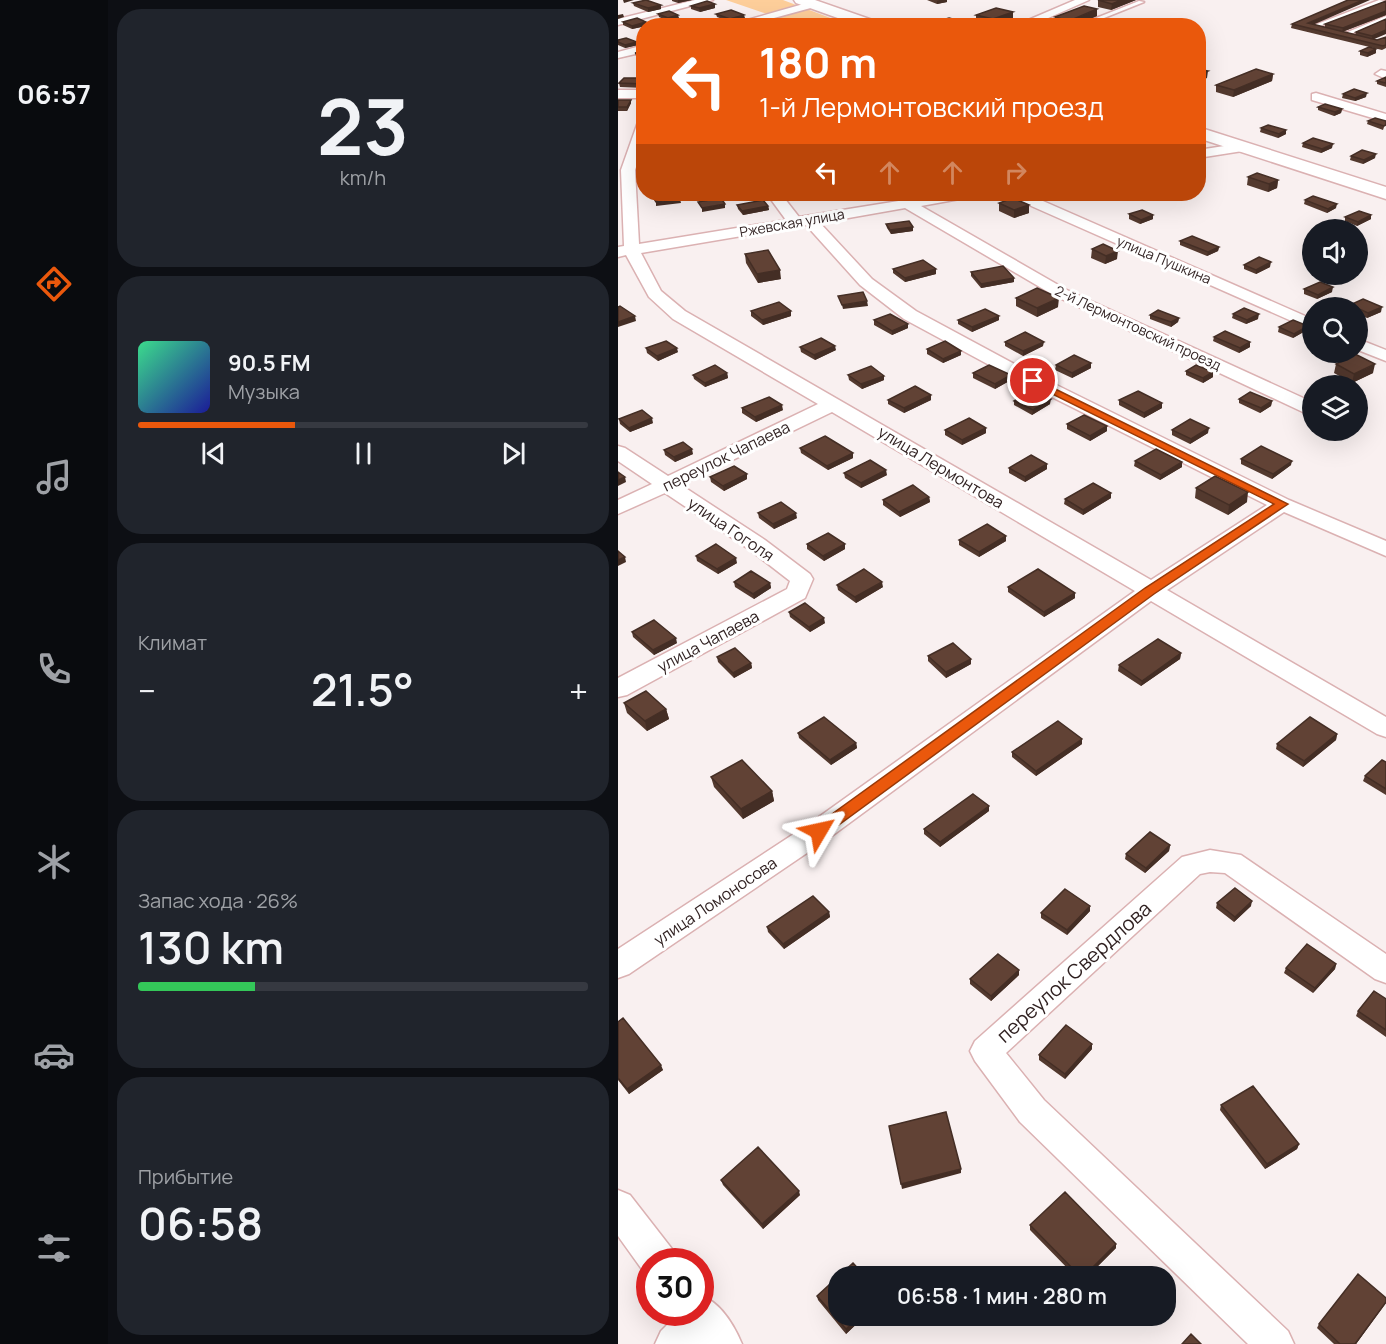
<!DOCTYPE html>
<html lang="ru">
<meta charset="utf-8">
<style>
body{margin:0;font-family:Manrope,sans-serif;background:#20242c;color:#f1f3f6;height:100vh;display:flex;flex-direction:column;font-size:22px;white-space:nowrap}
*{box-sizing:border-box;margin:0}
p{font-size:20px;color:#9ea1a6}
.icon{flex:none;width:33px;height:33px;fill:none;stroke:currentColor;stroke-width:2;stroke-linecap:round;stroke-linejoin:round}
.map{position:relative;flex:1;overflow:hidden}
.details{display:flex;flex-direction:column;gap:9px;padding:9px;background:#0d0f14;width:510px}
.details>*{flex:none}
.banner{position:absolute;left:18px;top:18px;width:570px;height:183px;border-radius:24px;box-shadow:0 6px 24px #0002;background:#ea580c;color:#fff;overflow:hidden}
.controls{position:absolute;left:684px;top:219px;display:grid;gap:12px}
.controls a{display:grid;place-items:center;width:66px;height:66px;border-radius:50%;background:#171b24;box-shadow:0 6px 24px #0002;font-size:30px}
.speed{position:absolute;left:18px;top:1248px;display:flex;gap:12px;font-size:30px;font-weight:700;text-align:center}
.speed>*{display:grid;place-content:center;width:78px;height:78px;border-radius:50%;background:#171b24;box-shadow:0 6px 24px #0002;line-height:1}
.speed .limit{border:9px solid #d22;background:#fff;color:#111}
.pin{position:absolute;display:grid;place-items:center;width:51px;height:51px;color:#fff;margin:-26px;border:3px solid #fff;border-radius:50%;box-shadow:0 2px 6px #0007}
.me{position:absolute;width:66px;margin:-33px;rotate:54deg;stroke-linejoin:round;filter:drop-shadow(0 0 4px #0008)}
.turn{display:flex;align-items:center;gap:21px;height:126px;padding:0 24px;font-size:27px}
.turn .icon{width:78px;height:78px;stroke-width:2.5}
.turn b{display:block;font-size:42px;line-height:51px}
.lanes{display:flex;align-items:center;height:57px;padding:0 24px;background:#0003;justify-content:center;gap:30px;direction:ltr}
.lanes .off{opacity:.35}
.big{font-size:45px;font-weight:600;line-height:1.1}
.details .tile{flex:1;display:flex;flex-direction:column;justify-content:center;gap:9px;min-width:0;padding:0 21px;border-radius:24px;background:#20242c}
.details .dial{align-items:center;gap:0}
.dial b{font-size:78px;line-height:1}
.song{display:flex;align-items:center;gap:18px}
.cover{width:72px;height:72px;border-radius:9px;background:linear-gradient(135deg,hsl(150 70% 55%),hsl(240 70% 35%))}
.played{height:6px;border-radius:3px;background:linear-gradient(90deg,#ea580c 35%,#363941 35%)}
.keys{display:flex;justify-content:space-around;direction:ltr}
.heat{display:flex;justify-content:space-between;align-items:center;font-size:33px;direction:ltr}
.charge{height:9px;border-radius:4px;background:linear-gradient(90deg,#34c759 26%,#363941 0)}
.trip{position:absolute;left:210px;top:1266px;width:348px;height:60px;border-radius:24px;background:#171b24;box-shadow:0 6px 24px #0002;font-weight:600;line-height:60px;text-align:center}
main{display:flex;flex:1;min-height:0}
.dock{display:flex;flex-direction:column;width:108px;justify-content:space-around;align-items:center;background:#090b0e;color:#9ea1a6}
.dock .icon{width:42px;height:42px}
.dock .active{color:#ea580c}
.dock b{font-size:27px;color:#f1f3f6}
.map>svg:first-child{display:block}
</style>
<main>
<nav class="dock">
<b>06:57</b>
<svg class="icon active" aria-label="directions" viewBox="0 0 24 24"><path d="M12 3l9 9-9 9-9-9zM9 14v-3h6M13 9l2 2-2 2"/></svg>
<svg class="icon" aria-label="music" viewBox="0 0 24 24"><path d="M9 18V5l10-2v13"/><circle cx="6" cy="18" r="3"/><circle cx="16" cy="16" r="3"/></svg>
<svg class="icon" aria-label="phone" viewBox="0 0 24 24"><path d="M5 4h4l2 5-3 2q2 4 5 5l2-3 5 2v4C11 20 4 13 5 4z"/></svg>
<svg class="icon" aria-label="climate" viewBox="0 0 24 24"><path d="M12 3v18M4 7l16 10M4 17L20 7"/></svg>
<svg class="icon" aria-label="car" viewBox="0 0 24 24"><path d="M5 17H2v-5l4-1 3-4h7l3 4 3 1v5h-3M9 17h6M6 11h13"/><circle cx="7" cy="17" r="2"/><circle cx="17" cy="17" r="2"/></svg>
<svg class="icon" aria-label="filters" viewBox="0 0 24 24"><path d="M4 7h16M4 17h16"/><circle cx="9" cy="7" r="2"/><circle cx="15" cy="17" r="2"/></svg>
</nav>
<section class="details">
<div class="tile dial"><b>23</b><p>km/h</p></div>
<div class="tile">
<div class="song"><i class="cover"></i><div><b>90.5 FM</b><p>Музыка</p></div></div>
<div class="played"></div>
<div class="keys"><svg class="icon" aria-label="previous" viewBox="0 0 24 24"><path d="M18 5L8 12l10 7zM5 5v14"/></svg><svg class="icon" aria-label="pause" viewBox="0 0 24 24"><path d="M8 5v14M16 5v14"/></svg><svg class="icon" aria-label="next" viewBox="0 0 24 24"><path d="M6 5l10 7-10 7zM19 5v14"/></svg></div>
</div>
<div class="tile"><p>Климат</p>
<div class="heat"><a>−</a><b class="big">21.5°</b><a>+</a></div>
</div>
<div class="tile"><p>Запас хода · 26%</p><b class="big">130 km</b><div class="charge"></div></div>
<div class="tile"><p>Прибытие</p><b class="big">06:58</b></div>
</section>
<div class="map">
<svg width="768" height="1344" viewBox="0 0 768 1344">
<rect width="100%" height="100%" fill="#f9f0f0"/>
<path fill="#fdce9a" d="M108,0H165L231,25H163L152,15Z"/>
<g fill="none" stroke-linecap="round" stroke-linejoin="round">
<g stroke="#dbb1b2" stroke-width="3">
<path id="lane" d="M761,0L768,1L703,26L711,28V30L694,26Z
M521,1L526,2L466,26H458Z
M768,16V20L730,35L725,34Z"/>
</g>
<g stroke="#dbb1b2" stroke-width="3">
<path id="street" d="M77,0H95L0,25V19Z
M457,0H471L412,26H396Z
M196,1L201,4L200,6L127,26H108Z
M26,45V52L0,58V52Z
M763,70L768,71V79L757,74Z
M0,90H26V98H0Z
M698,93L768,114V122L694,100V94Z
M26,118V143L17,170L21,244L168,220L149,194H163L181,217L324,194H354L352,197L347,198L303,206L449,290L694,402V414L687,413L437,296L287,208L202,223L254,279L298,311L400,366L671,500L768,541V556L666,512L549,590L768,717V737L759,734L533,601L211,838L11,974L0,978V949L191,824L517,591L214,412L63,485L147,540L192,574L195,579L187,598L9,695L0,697V678L169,589L172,581L132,550L47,493L0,514V500L34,484L0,461V446L7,448L50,476L200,404L55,319L31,297L8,255L0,257V247L6,246L3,170L20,122ZM188,225L242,285L286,319L388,374L649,505L533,580L67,311L43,291L23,253Z
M626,143L633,147L631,150L580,158V150Z
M391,194H409L694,319V330L393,197Z
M740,339L768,350V361L740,350Z
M592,850L623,855L768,954V983L757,979L607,873L592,872L582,874L388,1053L426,1100L670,1331L676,1344H630L402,1122L357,1061L352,1051L357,1041L564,857Z
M0,1190L12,1195L54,1249L59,1262H32V1276L28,1275L0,1236Z
M82,1295C102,1302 116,1325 124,1344H37L43,1331L62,1312H82Z"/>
</g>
<g stroke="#dbb1b2" stroke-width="3">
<path id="primary" d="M176,0H197L263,23L265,26H242L178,3Z
M580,127L768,187V199L580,138Z"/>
</g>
<use href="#lane" fill="#fff" fill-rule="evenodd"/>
<use href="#street" fill="#fff" fill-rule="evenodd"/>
<use href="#primary" fill="#fff" fill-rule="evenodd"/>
</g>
<path fill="#53392e" d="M54,0H74L60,3L54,1Z
M309,0H329V2L319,4Z
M480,0H518L493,10L480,7Z
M768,1V15L724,32L707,27V24Z
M15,3L43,9L30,12L16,6Z
M73,6L97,8L82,12L73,9Z
M395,12V19L376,26L358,22V15Z
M40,14L61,18L50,21L41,17Z
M98,14L127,18L112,22L99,17Z
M479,16L455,26H443L437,24V17Z
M768,19L755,39L759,40L768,37V48L764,50L673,28L674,24L695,25L737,35L738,32Z
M5,22H28V26L14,29L5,25Z
M317,22L353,24V26H317Z
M0,40L19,42L20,45L7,48L0,45Z
M26,51V59L18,56L17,53Z
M742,51L758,53L749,57L742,55Z
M655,74L654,81L615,97L598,92V85Z
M768,77V87L759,84V81Z
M26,78V88L2,87L1,83Z
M725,94L748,97L737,101L724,98Z
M0,100H13V103L9,111H0Z
M700,107L724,109L723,113L716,116L700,110Z
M750,121H768L765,130L749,124Z
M643,128L668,134L660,138L642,132Z
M685,143L714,148L703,153L684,147Z
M733,156L757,158L745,164L732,160Z
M630,177L660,180L659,188L650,192L629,185Z
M218,194H241L223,199Z
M458,194H498L465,200Z
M687,200L718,208L709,213L686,204Z
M381,203L411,205V213L396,218L381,211Z
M119,205L150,206L151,210L125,215L120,209Z
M511,214L535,215V219L522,224L511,219Z
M727,217L753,219L739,226L727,221Z
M268,224L295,227V231L273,234L269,228Z
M562,241L601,247L600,251L589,256L562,245Z
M474,249L499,259L487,264L473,258Z
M127,254L163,279L140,283L128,263Z
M626,265L652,267L638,274L626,269Z
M275,269H318V274L287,282L275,273Z
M353,272L396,278V282L363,288L353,276Z
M686,289L714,292L699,299L686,294Z
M398,298L440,307L419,317L398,306Z
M732,305L763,312L749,318L740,313V308H731Z
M133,311L173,316L145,325L133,316Z
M615,314L640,319L628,324L614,318Z
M532,315L561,318L560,322L553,327L532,319Z
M256,320L290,328L274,335L256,325Z
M340,320H381L354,332L340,324Z
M661,327L689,330L675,338L660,332Z
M596,337L632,347L621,353L595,341Z
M387,342L425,346L405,356L387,346Z
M182,347L218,350L197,360L183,352Z
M28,348L60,352L40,361L29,353Z
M309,349L343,355L325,363L309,354Z
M473,363V368L454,378L437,370L438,365Z
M718,364L755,373L734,383L716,373Z
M568,371L595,377L585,383L568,375Z
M109,373L110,378L87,387L76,379L75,375Z
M355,373L393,375V380L377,389L355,378Z
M230,375L266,380L244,389L231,380Z
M621,399L654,401L653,406L642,413L621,403Z
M270,400H313L286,413L270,404Z
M501,400L544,408L526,418L501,405Z
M396,401L432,404L414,415L396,405Z
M124,408L165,410L138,422L124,413Z
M1,419L35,423L12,432L2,424Z
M449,424L489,426V431L472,441L449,429Z
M327,430L368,433L344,445L327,435Z
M554,430L590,433L572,444L554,435Z
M182,448L235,453V458L210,470L183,453Z
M46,450L75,454L57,462L47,455Z
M623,459L673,465L654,479L623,464Z
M517,461L564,462V467L542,480L516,466Z
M391,468L429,469L407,482L391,473Z
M226,473L269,475L243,488L227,478Z
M129,474V479L106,491L93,482L92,477Z
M578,488L629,502L610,515L577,498Z
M493,493V498L465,515L446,504L447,499Z
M311,497L312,502L282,517L265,505V500Z
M140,513L179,518L156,529L141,518Z
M388,536V541L361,557L341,545V540Z
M189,544L227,549L206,561L189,549Z
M78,556L119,563L100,574L79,561Z
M116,582L152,583L153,588L136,599L117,587Z
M219,585L265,587L238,603L220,590Z
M390,587L457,598L426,617L390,592Z
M171,612L207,623L192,632L172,617Z
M14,632L59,643L36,655L15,637Z
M563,653L562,659L523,686L500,671L501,665Z
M310,656L353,664L328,678L310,661Z
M99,657L133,663L134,668L116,678L100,662Z
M6,703L48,709L51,719L29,731L9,713Z
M180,733L238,743L239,748L213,765L181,738Z
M719,734L718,740L685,767L658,749L659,744Z
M464,744L418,776L394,757V752Z
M768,762V795L745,781L747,776Z
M93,777L154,791L156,801L125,819L96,787Z
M371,811L322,847L306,834V829Z
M552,845L551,851L527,873L507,859L508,854Z
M599,903L633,906L616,922L598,908Z
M472,911L449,935L423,918V913Z
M211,912L212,917L166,949L150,932L149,927Z
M718,964L717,969L695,993L666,973L668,968Z
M401,975L373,1001L352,984V979Z
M768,999V1037L738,1016L740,1011Z
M0,1022L45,1070L11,1094L0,1080Z
M474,1049L447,1079L421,1060V1055Z
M603,1105L681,1144L679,1149L647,1169L602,1110Z
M103,1180L182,1195L145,1229L105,1185Z
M412,1225L498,1244V1248L470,1276H457L412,1230Z
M199,1296L220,1316H247L228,1334L200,1300Z
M768,1298V1303L738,1344H716L699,1328L701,1324Z"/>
<path fill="#442e25" d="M5,0H16L6,3Z
M60,0H74L60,3Z
M322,0H329V2L319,4V1Z
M503,0H518L493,10L494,4Z
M745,0H752L690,27V23Z
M97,4V8L82,12L81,8Z
M43,5V9L30,12V8Z
M479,9V16L455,26H450L451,21Z
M768,11V15L724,32L725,28Z
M395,12V19L375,26V19Z
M5,14L6,17L0,19V15Z
M60,15L61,18L50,21V18Z
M126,15L127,18L112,22V19Z
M28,22V26L14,29V26Z
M768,30V34L754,40V36Z
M19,42L20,45L7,48V45Z
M758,49V53L749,57L750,53Z
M590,71L589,78L580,82V75Z
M655,74L654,81L615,97L616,90Z
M749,93L748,97L737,101V98Z
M13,100V103L9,111V107Z
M724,109L723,113L716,116L717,112Z
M668,130V134L660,138L661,134Z
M715,144L714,148L703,153L704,149Z
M758,154L757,158L745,164L746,160Z
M660,180L659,188L650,192L651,184Z
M222,194H241L223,199Z
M466,194H498L465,200Z
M62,199L63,203L38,206V202Z
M107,204V208L84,212V208Z
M719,204L718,208L709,213L710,209Z
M411,205V213L396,218V210Z
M150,206L151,210L125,215L124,211Z
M535,215V219L522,224L523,220Z
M753,215V219L739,226L740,222Z
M295,227V231L273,234L272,230Z
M601,247L600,251L589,256L590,252Z
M500,251L499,259L487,264L488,256Z
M653,262L652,267L638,274V270Z
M318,269V274L287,282V278Z
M162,270L163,279L140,283L139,274Z
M396,278V282L363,288V284Z
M715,287L714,292L699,299L700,295Z
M441,298L440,307L419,317V308Z
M249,301L250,306L225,309L224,305Z
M764,307L763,312L749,318L750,313Z
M173,311V316L145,325L144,320Z
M641,314L640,319L628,324L629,320Z
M17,316L18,321L0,327V322Z
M381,316V320L354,332V327Z
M561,318L560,322L553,327V322Z
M290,324V328L274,335V331Z
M690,326L689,330L675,338L676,334Z
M426,342L425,346L405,356V351Z
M632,342V347L621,353L622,348Z
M217,346L218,350L197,360L196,355Z
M59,348L60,352L40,361L39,356Z
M343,351V355L325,363V359Z
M473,363V368L454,378V373Z
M757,364L755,373L734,383L736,374Z
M595,372V377L585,383V378Z
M109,373L110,378L87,387V383Z
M393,375V380L377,389V384Z
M266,376V380L244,389L243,384Z
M313,395V400L286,413V408Z
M433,399L432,404L414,415L415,410Z
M654,401L653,406L642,413L643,408Z
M544,403V408L526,418V413Z
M164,405L165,410L138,422L137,417Z
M34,418L35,423L12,432L11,428Z
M489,426V431L472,441V436Z
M368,428V433L344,445V440Z
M591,428L590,433L572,444L573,439Z
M74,449L75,454L57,462L56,457Z
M235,453V458L210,470L209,466Z
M674,461L673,465L654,479L655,474Z
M564,462V467L542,480L543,475Z
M429,464V469L407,482V477Z
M268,470L269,475L243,488V483Z
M129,474V479L106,491L105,486Z
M7,477L8,482L0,486V480Z
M630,492L629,502L610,515L611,505Z
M493,493V498L465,515V510Z
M311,497L312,502L282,517L281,512Z
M178,513L179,518L156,529L155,524Z
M388,536V541L361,557V552Z
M227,544V549L206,561L205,556Z
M7,557L8,562L0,566V560Z
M118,558L119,563L100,574L99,569Z
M264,582L265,587L238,603L237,597Z
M152,583L153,588L136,599L135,594Z
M457,593V598L426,617V612Z
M206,618L207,623L192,632L191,627Z
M58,638L59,643L36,655L35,650Z
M563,653L562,659L523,686L524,681Z
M353,659V664L328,678V672Z
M133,663L134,668L116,678L115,673Z
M48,709L51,719L29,731L27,721Z
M719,734L718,740L685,767L686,761Z
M464,739V744L418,776V771Z
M238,743L239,748L213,765L212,760Z
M154,791L156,801L125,819L123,809Z
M371,806V811L322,847V842Z
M552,845L551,851L527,873L528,868Z
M634,901L633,906L616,922L617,917Z
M472,906V911L449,935V930Z
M211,912L212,917L166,949L165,944Z
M718,964L717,969L695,993L697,988Z
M401,970V975L373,1001V996Z
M474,1044V1049L447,1079V1074Z
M43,1065L45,1070L11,1094L9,1089Z
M681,1144L679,1149L647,1169L649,1164Z
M343,1169V1173L284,1189L283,1184Z
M181,1191L182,1195L145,1229L144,1224Z
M498,1244V1248L470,1276H466Z
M768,1302L738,1344H737Z
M242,1316H247L228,1334V1329Z"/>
<path fill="#614235" stroke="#442e25" stroke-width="1.5" d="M28,0L43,5L30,8L15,3Z
M480,0H503L494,4Z
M730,0H745L690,23L759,40L768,37V45L765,46L674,24Z
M89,1L97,4L81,8L73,6Z
M768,1V11L725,28L707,24Z
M466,6L479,9L451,21L437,17Z
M378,8L395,12L375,19L358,15Z
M113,10L126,15L112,19L98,14Z
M51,11L60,15L50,18L40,14Z
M19,18L28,22L14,26L5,22Z
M331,18L353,24L348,26H329L317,22Z
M768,19V30L754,36L738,32Z
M78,20L87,24L80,26H69L64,23Z
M140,20L149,23L140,26H123L120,25Z
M8,38L19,42L7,45L0,42V40Z
M751,47L758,49L750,53L742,51Z
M26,51V55L17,53Z
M580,69L590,71L580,75Z
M638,69L655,74L616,90L598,85Z
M768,77V83L759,81Z
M6,78H26V84L1,83Z
M736,89L749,93L737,98L725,94Z
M0,100H13L9,107H0Z
M707,104L724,109L717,112L700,107Z
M757,118L768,121V125L766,126L750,121Z
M650,125L668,130L661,134L643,128Z
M695,138L715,144L704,149L685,143Z
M744,150L758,154L746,160L733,156Z
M639,173L660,180L651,184L630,177Z
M33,194H59L62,199L38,202Z
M695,196L719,204L710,209L687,200Z
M103,198L107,204L84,208L80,202Z
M395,198L411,205L396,210L381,203Z
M145,200L150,206L124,211L119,205Z
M524,210L535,215L523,220L511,214Z
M741,211L753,215L740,222L727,217Z
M291,221L295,227L272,230L268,224Z
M574,236L601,247L590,252L562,241Z
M485,244L500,251L488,256L474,249Z
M150,250L162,270L139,274L127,254Z
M641,257L653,262L638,270L626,265Z
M305,260L318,269L287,278L275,269Z
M385,266L396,278L363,284L353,272Z
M702,282L715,287L700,295L686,289Z
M419,288L441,298L419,308L398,298Z
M245,292L249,301L224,305L220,296Z
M745,299L764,307L750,313L732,305Z
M161,302L173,311L144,320L133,311Z
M2,306L17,316L0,322V307Z
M626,308L641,314L629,320L615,314Z
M367,309L381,316L354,327L340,320Z
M540,310L561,318L553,322L532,315Z
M272,314L290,324L274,331L256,320Z
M675,320L690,326L676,334L661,327Z
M607,331L632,342L622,348L596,337Z
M407,332L426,342L405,351L387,342Z
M203,338L217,346L196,355L182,347Z
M48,341L59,348L39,356L28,348Z
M327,341L343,351L325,359L309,349Z
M737,354L757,364L736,374L718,364Z
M456,355L473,363L454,373L438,365Z
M97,365L109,373L87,383L75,375Z
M371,365L393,375L377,384L355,373Z
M578,365L595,372L585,378L568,371Z
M253,366L266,376L243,384L230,375Z
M297,386L313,395L286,408L270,400Z
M414,390L433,399L415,410L396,401Z
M520,391L544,403L526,413L501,400Z
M632,392L654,401L643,408L621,399Z
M151,397L164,405L137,417L124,408Z
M24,410L34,418L11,428L1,419Z
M466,415L489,426L472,436L449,424Z
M351,418L368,428L344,440L327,430Z
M572,419L591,428L573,439L554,430Z
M207,436L235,453L209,466L182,448Z
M65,442L74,449L56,457L46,450Z
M643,446L674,461L655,474L623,459Z
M538,449L564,462L543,475L517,461Z
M413,455L429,464L407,477L391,468Z
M252,460L268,470L243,483L226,473Z
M116,466L129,474L105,486L92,477Z
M0,472L7,477L0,480Z
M597,476L630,492L611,505L578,488Z
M475,483L493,493L465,510L447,499Z
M295,485L311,497L281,512L265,500Z
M163,502L178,513L155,524L140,513Z
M369,524L388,536L361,552L341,540Z
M210,533L227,544L205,556L189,544Z
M98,544L118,558L99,569L78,556Z
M0,551L7,557L0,560Z
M246,569L264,582L237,597L219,585Z
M420,569L457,593L426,612L390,587Z
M133,571L152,583L135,594L116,582Z
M187,603L206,618L191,627L171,612Z
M36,620L58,638L35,650L14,632Z
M540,639L563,653L524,681L501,665Z
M335,643L353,659L328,672L310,656Z
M117,648L133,663L115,673L99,657Z
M28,691L48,709L27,721L6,703Z
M206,717L238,743L212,760L180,733Z
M692,717L719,734L686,761L659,744Z
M440,721L464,739L418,771L394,752Z
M124,760L154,791L123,809L93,777Z
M764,760L768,762V789L747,776Z
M355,794L371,806L322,842L306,829Z
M532,832L552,845L528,868L508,854Z
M617,888L634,901L617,917L599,903Z
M447,889L472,906L449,930L423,913Z
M195,896L211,912L165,944L149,927Z
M689,944L718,964L697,988L668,968Z
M380,954L401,970L373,996L352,979Z
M756,991L768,999V1030L740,1011Z
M5,1018L43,1065L9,1089L0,1078V1022Z
M448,1025L474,1044L447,1074L421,1055Z
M635,1086L681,1144L649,1164L603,1105Z
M328,1112L343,1169L283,1184L271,1126Z
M140,1147L181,1191L144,1224L103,1180Z
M447,1192L498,1244L466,1276H462L412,1225Z
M235,1263L247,1276H220V1316H242L228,1329L199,1296Z
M740,1274L768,1298V1302L737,1344H722L701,1324Z
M573,1334L583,1344H564Z"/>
<path fill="#ea580c" stroke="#983908" stroke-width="1.5" d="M415,378L670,504L536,594L207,835H196L194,831L196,827L527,588L656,504L412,383L410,381Z"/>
<g text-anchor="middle" stroke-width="6" stroke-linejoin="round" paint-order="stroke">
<g font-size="14" fill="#2e1f1f" stroke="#fff">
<text transform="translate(174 223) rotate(-10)" y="5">Ржевская улица</text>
<text transform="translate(546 260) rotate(23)" y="5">улица Пушкина</text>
<text transform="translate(520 328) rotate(25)" y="5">2-й Лермонтовский проезд</text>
</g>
<g font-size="16" fill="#2e1f1f" stroke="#fff">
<text transform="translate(108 456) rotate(-26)" y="6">переулок Чапаева</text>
<text transform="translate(323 467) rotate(31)" y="6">улица Лермонтова</text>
<text transform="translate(113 529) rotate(34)" y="6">улица Гоголя</text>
<text transform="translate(90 641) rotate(-28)" y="6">улица Чапаева</text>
<text transform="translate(97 901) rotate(-34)" y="6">улица Ломоносова</text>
</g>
<g font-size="20" fill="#2e1f1f" stroke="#fff">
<text transform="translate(456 972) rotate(-42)" y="7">переулок Свердлова</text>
</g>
</g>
</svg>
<div class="controls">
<a><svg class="icon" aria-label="sound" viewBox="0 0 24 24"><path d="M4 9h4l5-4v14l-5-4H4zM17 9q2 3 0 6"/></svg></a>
<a><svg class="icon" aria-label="search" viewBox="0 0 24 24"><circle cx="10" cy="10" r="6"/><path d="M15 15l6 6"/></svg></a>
<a><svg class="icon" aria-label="layers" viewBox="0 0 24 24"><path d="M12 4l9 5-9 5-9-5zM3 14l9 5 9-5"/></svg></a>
</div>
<div class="speed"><div class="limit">30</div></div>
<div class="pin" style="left:415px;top:381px;background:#d93025"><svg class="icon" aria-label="arrive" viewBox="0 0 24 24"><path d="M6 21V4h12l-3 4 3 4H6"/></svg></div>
<svg class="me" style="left:201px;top:831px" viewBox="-20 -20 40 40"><path d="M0-17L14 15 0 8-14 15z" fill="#ea580c" stroke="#fff" stroke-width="4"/></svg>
<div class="trip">06:58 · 1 мин · 280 m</div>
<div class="banner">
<div class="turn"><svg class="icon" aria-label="left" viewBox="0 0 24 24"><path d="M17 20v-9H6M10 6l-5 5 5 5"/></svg><div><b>180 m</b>1-й Лермонтовский проезд</div></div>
<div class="lanes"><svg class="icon" aria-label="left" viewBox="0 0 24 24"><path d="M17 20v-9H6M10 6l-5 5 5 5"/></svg><svg class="icon off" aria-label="ahead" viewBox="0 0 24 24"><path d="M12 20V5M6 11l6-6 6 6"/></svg><svg class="icon off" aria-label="ahead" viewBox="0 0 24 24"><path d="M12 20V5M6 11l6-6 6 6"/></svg><svg class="icon off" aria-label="right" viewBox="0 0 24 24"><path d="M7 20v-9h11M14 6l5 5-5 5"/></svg></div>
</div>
</div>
</main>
